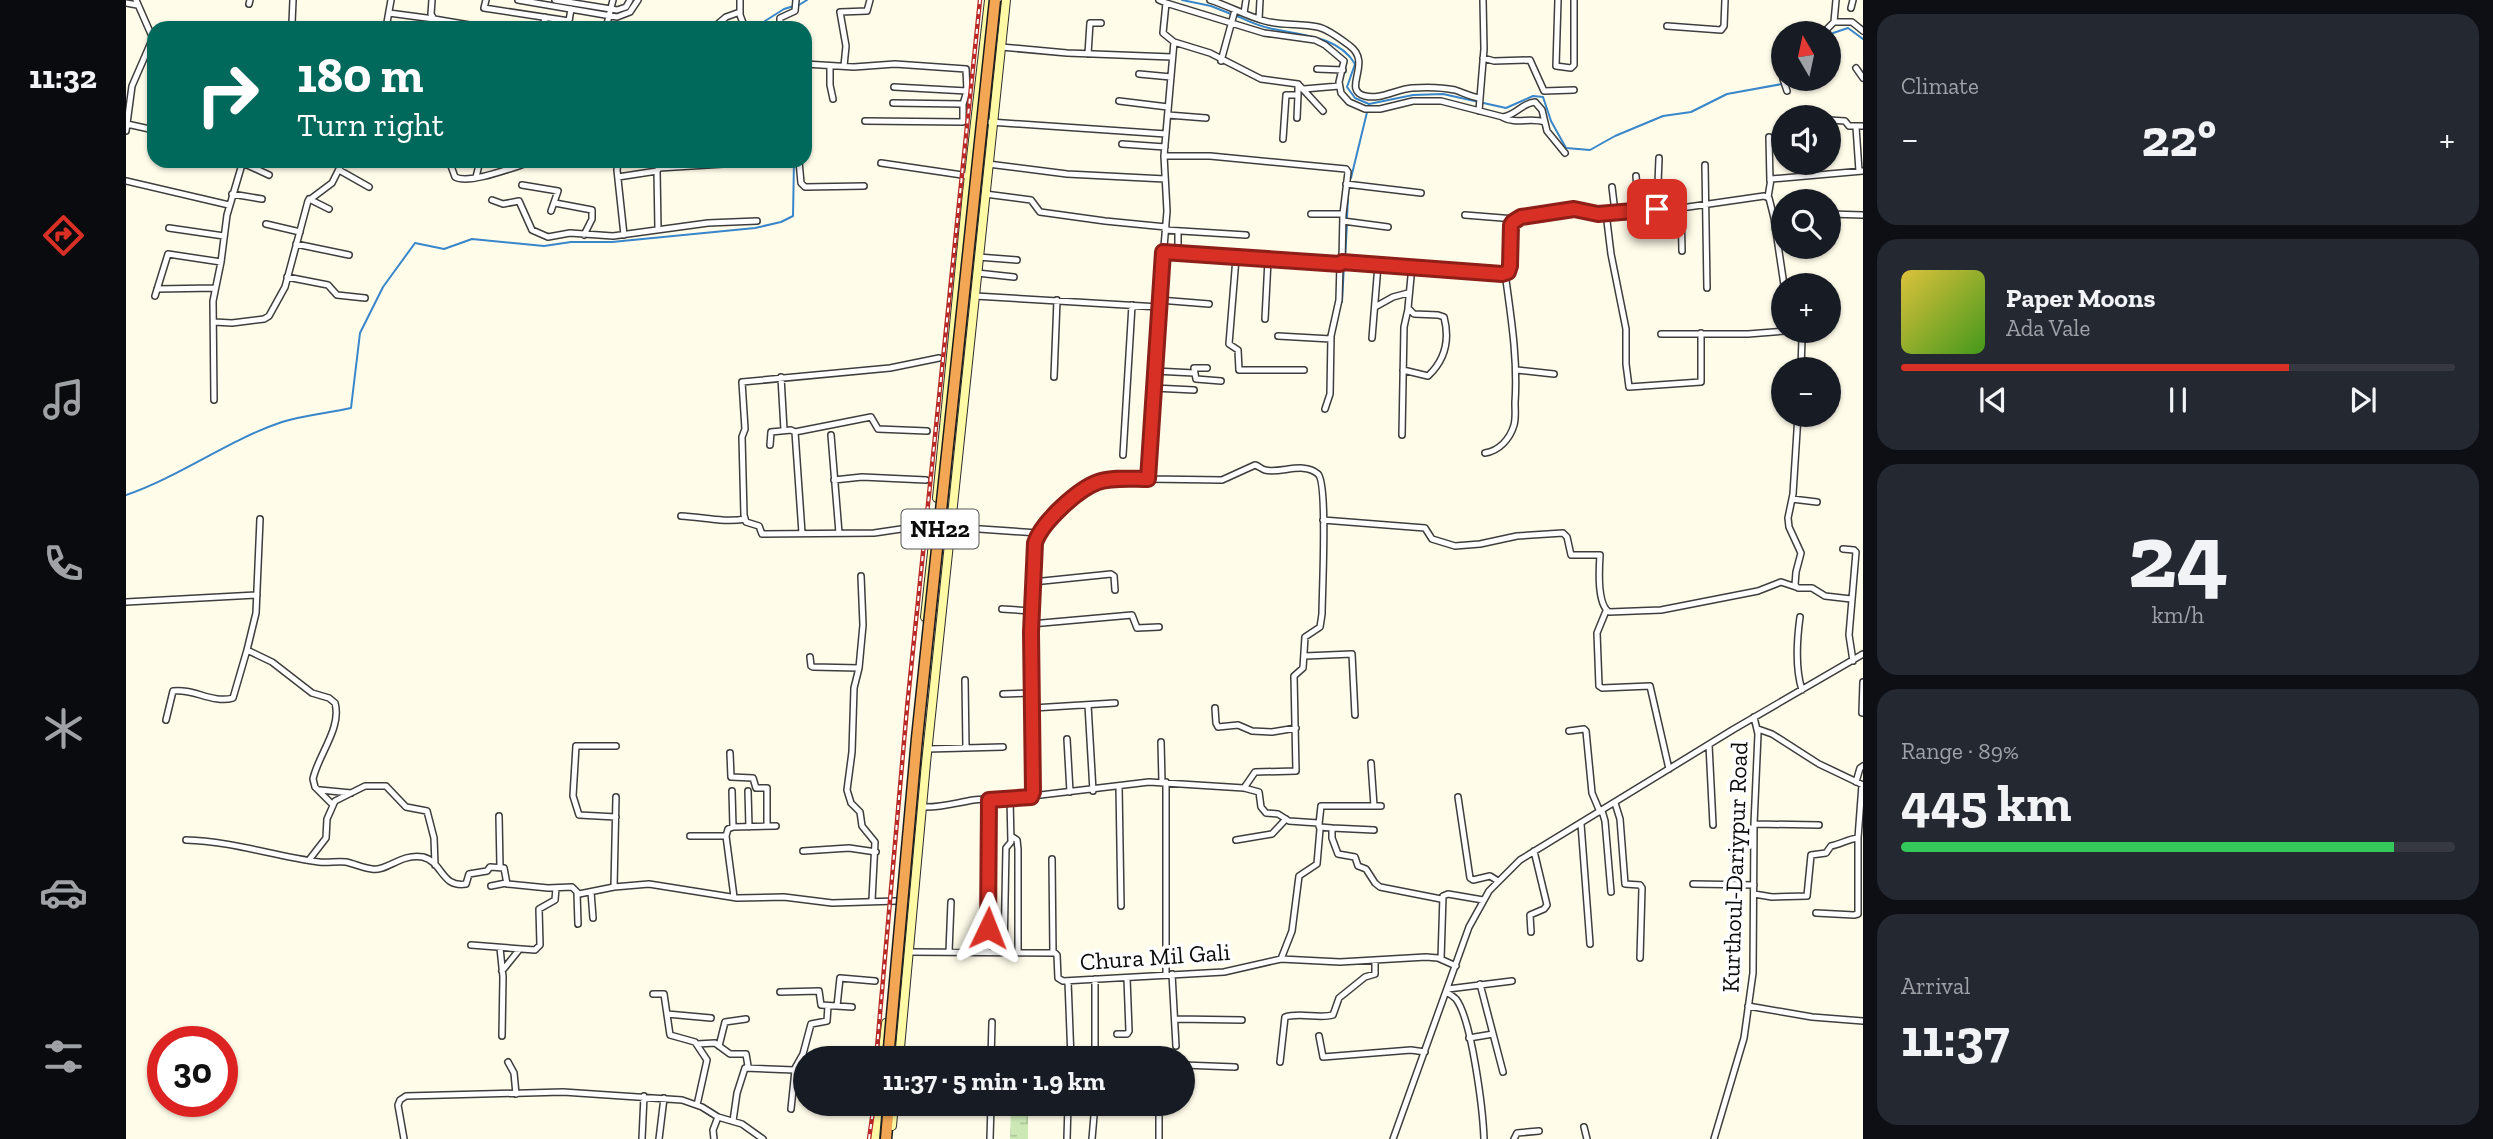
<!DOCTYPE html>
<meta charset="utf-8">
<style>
body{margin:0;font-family:"Zilla Slab",serif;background:#242831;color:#f1f3f6;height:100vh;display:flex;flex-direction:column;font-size:26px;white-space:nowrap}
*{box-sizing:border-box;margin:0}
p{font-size:23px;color:#9ea1a6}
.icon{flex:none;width:38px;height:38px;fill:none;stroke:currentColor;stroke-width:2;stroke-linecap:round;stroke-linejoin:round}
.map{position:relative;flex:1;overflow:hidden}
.panel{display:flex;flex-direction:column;gap:14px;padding:14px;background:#0d0f14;width:630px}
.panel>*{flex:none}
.guide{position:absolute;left:21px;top:21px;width:665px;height:147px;border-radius:21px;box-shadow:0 2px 5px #0004;background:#00695c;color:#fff;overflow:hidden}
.needle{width:46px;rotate:351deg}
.controls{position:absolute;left:1645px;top:21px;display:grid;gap:14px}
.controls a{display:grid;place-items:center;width:70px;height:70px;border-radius:50%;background:#171b24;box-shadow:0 2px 5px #0004;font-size:35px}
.speed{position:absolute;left:21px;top:1026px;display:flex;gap:14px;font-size:35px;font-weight:700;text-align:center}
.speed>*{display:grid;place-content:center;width:91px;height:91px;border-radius:50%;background:#171b24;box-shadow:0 2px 5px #0004;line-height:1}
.speed .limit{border:10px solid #d22;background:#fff;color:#111}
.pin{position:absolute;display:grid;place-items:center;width:60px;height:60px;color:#fff;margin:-30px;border-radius:14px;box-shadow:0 4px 10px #0006}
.me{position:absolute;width:77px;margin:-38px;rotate:2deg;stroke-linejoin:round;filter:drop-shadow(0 0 5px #0008)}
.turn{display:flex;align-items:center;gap:24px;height:147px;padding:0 35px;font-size:32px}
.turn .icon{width:91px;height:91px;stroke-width:2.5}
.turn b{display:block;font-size:49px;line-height:60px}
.big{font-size:52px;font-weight:700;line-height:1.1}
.panel .widget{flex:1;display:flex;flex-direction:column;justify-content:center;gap:10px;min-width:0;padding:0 24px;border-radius:21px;background:#242831}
.panel .dial{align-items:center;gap:0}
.dial b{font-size:91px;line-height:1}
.song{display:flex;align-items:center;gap:21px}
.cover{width:84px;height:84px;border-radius:10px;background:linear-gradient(135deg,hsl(50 70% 55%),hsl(100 70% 35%))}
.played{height:7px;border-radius:4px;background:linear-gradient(90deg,#d93025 70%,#363941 70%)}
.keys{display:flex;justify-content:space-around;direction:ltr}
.heat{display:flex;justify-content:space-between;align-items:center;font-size:38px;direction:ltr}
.charge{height:10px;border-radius:5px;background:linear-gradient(90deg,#34c759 89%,#363941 0)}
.trip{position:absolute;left:667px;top:1046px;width:402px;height:70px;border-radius:35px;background:#171b24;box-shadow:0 2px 5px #0004;font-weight:700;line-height:70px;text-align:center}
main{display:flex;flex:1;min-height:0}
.menu{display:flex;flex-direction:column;width:126px;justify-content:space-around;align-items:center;background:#090b0e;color:#9ea1a6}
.menu .icon{width:49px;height:49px}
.menu .current{color:#d93025}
.menu b{font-size:32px;color:#f1f3f6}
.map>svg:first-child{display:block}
</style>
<main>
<nav class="menu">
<b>11:32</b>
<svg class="icon current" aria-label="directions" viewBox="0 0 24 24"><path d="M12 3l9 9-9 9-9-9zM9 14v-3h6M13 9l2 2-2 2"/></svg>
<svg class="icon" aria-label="music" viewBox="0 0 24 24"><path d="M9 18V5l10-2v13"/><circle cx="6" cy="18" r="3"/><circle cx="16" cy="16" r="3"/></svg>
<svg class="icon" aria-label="phone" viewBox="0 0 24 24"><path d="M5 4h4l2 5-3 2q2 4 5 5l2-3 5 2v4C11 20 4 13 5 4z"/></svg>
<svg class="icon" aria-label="climate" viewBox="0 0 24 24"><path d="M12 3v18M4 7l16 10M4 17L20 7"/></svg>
<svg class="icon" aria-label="car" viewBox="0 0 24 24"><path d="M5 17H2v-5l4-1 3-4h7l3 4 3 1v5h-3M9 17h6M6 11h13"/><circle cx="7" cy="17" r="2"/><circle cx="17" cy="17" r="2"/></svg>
<svg class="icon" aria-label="filters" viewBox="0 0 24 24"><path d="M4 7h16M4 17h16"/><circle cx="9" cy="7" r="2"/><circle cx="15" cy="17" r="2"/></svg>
</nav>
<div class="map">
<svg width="1737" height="1139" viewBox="0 0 1737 1139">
<defs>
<pattern id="wetland-marsh" width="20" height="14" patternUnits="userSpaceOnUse" patternTransform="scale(1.75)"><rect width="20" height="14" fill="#cce8b5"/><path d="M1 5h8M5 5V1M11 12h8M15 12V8" fill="none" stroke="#aec69a"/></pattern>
</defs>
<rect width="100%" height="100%" fill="#fffcea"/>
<path fill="url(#wetland-marsh)" d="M885,1108L902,1109V1139H884Z"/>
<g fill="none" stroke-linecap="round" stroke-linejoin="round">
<path stroke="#3886cb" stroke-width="2" d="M1056,0L1085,6L1105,14
M673,5L681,0
M1111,16C1122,21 1134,27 1147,29C1175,35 1213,36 1229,64L1221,87L1229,98L1243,104L1287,95L1317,94L1380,108L1407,96L1417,97L1425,121L1440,148L1464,150L1489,136L1537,116L1565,112L1601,94L1656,84
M640,28L639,21L658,9L668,6
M1703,39L1707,33L1722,28L1737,39
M1661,82L1667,79
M1225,178L1243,104
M1221,218L1222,195
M1219,260L1221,223
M1216,302L1218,265
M0,495C55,476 102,440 156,422C178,415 203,413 225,408L234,333L257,287L289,243L318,249L346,239L418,246L445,242H486L629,228L655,222L667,216L668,161"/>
<g stroke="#3e3e3e" stroke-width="8">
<path id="street" d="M10,0L28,41
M306,0L305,14L308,19L361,28
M360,0L358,8L443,21L445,9
M392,0L491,17L504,12L512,0
M429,0L491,10L500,7L504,0
M614,0V15L619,28
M1033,0L1040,3L1037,33L1048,42
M1084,0C1103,6 1120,16 1139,21C1157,26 1175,23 1192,27C1202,29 1216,40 1224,46C1247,63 1215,90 1239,96C1254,100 1271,89 1286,88C1300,87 1315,87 1329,90C1338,93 1345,97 1354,98L1353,111
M1432,0L1430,66L1445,68L1448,65V0
M0,3L11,5
M1040,3L1138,33L1189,40L1199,45L1218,61L1213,82L1215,93L1223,102L1239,109H1254L1287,101H1315L1377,117C1390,115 1396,103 1409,102L1416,110L1421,131L1439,153
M123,4L124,0
M1725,8L1727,0
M263,13L308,19
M1118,13L1120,0
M1133,19L1134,0
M1708,22H1726L1737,31
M166,23L167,0
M1541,26L1595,30L1598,26L1599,0
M260,28L265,0
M417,28L419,17
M480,28L487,0
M587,28L600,17L614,12
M654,28V18L669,11L670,0
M1697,33L1708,22L1710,0
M875,47L941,53L1046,57
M962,54L964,23H975
M1357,58L1368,61L1404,60L1418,91L1448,90
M1095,61L1109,10
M679,64L728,67L769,64L840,69L841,91L837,104L767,103
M704,66V85L707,99
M718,66L720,46L714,12L741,11L744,0
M1730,68L1737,78
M1191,69L1217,70
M1013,74L1045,77
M1657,79L1661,91
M768,87L841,91
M1178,89L1213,86
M1354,98L1358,49L1357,0
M993,101L1042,107
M1042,115L1080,118
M1376,117C1390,125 1404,117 1418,122
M1171,118L1172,95
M1703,120L1719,121L1723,126H1737
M739,121L837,122V104
M864,122L1040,134
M1,124L28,130
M1730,127L1733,171
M0,131L6,86L26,40
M1643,137L1644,181
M1157,139L1160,95H1172V84
M996,144L1039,147
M1038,156H1084L1220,169L1222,172L1217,214L1216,261L1219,263L1379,273C1390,263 1382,236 1387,221L1400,216L1445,209L1480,213L1562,207L1638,196L1643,198L1648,218L1657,219
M492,161L491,170L498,235
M673,161L675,183L679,187L738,186
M117,163L143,175
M755,163L843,176
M862,164L941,174L1039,179
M1579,165L1581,288
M325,166L329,177C344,185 390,166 408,161
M213,170L243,187
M1510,176L1513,210
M350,177L354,161
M492,177L531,171
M0,181L103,205
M1220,184L1295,193
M396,185L432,191L425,211
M1486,187L1489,212
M106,194L136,199
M859,194L905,200L914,212L979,221L1040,227
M1642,197L1645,179L1737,171
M183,199L203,209
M366,200L377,204L393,201L406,230L422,237L444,233L487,236L582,223L631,221
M429,203L466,210V219L458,235
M1555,207L1556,251
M1531,209L1533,158
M1480,213L1485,254L1500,329V364L1503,387L1575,382V333
M1185,214H1217
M1703,214L1737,215
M1339,215L1389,219
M1648,218L1658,285
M1217,221L1262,227
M140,224L174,232
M43,228L98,236
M532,229L531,171L533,168L647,161
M1039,230L1120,235
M170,244L223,255
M1037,252L1214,264
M1052,253V231
M852,257L891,260
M1110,258L1103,344L1112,350L1113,370H1178
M851,273L888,277
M161,277L202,285L211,295L239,298
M31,289L89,288
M29,296L42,254L95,262
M849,296L1033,307
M1033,300L1083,304
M1249,307L1267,297L1282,293
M1139,319L1142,260
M88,322L106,323L138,319L143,316L159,287L182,201L206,183L217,161
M1667,331L1676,338L1675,369
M1535,334H1622L1659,331
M1152,336L1205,339
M1246,338L1252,265
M1081,368H1068L1070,379L1095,381
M1277,370L1302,376C1319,360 1324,340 1318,317L1312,315L1288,314L1282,308L1286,266
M1391,370L1428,374
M1029,371L1068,373
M655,377L658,430
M928,377L931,300
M1028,388L1068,390
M88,400L87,301L95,262L101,215L117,161
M1199,409L1204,394L1205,336L1213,300L1214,264
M1672,415L1667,494L1662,518L1663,527L1675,553L1670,572L1669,585L1672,588H1686L1699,596L1725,599
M669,432L745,417L752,429L801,431
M705,435L713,533
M1276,435L1278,327L1282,309
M644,445L645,432L665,430L669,432L676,533
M1359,453C1373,451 1384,439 1388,425C1390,418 1389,410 1389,403C1392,359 1385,317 1379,273
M997,455L1006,305
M1022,479L1096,480L1129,465C1133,466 1135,469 1139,470C1154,474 1178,461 1192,474C1202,483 1196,594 1196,614L1194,627L1179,637L1177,668L1168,676L1170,771L1129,772L1118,788
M708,480L736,477L800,480
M1666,499L1691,502
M555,516C576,517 599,523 619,519
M134,519L130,613L121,650L146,662L186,693L203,698L209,703C216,728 192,755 187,779L189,787L207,805
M1197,520L1299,528L1306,539L1329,546L1354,544L1391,536L1437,533L1441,537L1445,555H1474C1473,570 1471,604 1483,612L1535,610L1632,591L1655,582L1670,587
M809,524L748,533L636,534L633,526L620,522L618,515L616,437L619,429L616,382L764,368L813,358
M825,527L912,533C925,517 952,489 972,482C987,477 1006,479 1022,479L1033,307L1041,211L1038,156L1048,42L1084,53L1135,79L1172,84L1197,111
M1717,549L1728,550L1730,552L1723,635L1727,661
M735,576L737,625L733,668L728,688L726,752L721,790L725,803L734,812L736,826L749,842L746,900
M907,582L985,574L988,576L989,590
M0,602L131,595
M876,609L906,611
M1480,611L1471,633L1473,686L1476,688L1524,686L1543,769
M1674,617C1671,639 1669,668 1676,690
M905,624L1006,615L1011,628L1033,627
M1179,656L1226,654L1229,715
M684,657L685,666L687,667L733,668
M839,680L840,748
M877,694L906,693
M962,705L967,791
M907,708L989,703
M1089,708L1090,723L1092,727L1112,725L1126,731L1146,732L1170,728
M1736,713L1737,682
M40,720L47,691C67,688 87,704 107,698L121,650
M1632,729L1646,734L1693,764L1737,785
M1443,731L1458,729L1460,731L1466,793L1474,812
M941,739L944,792
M1035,742L1036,782
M1583,745L1587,825
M490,746H450L447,796L453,815L490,817
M801,749L877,747
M604,753L605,777L627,778L630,788H641V826
M1245,763L1248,806
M1040,782V975
M1730,782L1734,768L1737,766
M993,786L995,906
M194,790L225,793
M606,791L607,827
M622,791L623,827
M1332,797L1344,878L1347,880L1364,876L1372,881
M1489,803L1494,819L1499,884L1514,885L1516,888L1514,958
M796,807C815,808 829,803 847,800C866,798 885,799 905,797L907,794L905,632L909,543L912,533
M1476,811L1479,821L1485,892
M373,816L374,867
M1193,824L1195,806H1255
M1455,824L1464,944
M1628,824L1693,825
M1194,827L1206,828V838L1212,854L1229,857L1232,866L1240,869L1249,883L1254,887L1315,899
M1206,828L1248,830
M564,836H600L608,897
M600,836L602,829L607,827L650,826
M885,836L891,840L892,849V952
M60,840C105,841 148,856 193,862C202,863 211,861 220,862C229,864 237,868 246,869C260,872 275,853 297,857C317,862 315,888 340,884L343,874L361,871L364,867L378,868L381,884L422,888L446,887L453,894L488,887L523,884L611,898L658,897L706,903L771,901
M1110,840L1146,834L1160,819
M677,851L723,848L750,852
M926,859L927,953
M183,860L200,838L201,819L209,801L239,786H260L280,807L301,811L308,838L309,865
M1567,884L1628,885
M365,886L380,883
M488,887L490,797
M465,892L467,918
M451,893L452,924
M1628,894L1646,897L1681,896L1685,855L1700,853L1705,846C1715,844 1722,839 1732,838
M1690,913L1728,915L1732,914V838L1736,785
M1405,932L1404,915L1418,909L1421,905L1408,851
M345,945L409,950L414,945L413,909L429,900L430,888
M374,948L377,977L376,1036
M783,952L929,953L931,955L932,978L937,981L1098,972L1155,959L1166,931L1173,876L1191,864L1194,829L1192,823L1163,821L1152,814L1140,813L1135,807L1133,792L1118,788L1023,782L906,796
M823,952L825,902
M861,952L863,800
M878,952L880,848L885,842L884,799
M1155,959L1214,962L1300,957L1312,958L1330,966
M1315,959L1317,896L1322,894L1357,900
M376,971L393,950
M1046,974L1050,1046
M969,979V1059
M942,981L945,1059
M1354,984L1377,1072
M1322,989L1386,981
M654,992L693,991L695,1005L726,1007
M1321,993C1324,994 1327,996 1330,999C1346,1020 1357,1111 1358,1139
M527,994H538L544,1035L569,1042L581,1060L571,1105
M711,1006L714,978L749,981
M1622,1006L1686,1017L1737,1021
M541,1014L585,1018
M1050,1019L1116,1020
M991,1034H1001L1003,1031L1001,978
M1193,1036L1197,1057L1285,1050L1299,1052
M1343,1038L1367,1034
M571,1044L589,1043L604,1054H620L622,1066
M593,1046L599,1022L620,1019
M865,1059L866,1022
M382,1062L388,1073L390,1094
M1154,1062L1159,1017C1174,1012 1192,1019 1207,1015L1213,998L1239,977L1249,974V960
M1057,1065L1109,1067
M1033,1104V1139
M665,1109L669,1070
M607,1121L611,1093L619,1068L668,1070L677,1054L685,1024L701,1021L702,1006
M1458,1127L1461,1139
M278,1139L272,1105L274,1100L280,1096L437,1092L556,1100L576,1107L592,1117L616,1124L637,1139
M516,1139L518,1096
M533,1139L538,1098
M588,1139L587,1130L592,1117
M864,1139L865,1104
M941,1139L942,1104
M966,1139L969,1104
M1267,1139L1343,927L1363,891L1394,860L1608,729L1737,654
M1388,1139L1391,1133L1413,1131
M1588,1139L1618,1038L1627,973L1628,824L1632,734L1628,717"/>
</g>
<g stroke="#2d2d2d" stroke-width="10">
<path id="secondary" d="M811,498L841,193L863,0
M799,617L807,543
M756,1059L760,1023
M773,1059L800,763L880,0
M766,1126L768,1104
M749,1139L752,1104"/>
</g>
<g stroke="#1c1c1c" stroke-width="13">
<path id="highway" d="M760,1139L763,1104"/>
</g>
<use href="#street" stroke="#fff" stroke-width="5"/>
<use href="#secondary" stroke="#fefaa6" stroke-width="8"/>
<use href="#highway" stroke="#f3a754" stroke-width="10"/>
<g stroke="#b92926" stroke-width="4.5">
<path id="rail" d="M750,1059L781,708L854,0
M743,1139L748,1104"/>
</g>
<use href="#rail" stroke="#fff" stroke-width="2" stroke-dasharray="5" stroke-linecap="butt"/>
<g stroke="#1c1c1c" stroke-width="13" stroke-linecap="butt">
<path id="highway-bridge" d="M762,1059L791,738L869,0"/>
</g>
<use href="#highway-bridge" stroke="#f3a754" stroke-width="10"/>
</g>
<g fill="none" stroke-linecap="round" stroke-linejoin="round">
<g stroke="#8d1f18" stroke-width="18">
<path id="route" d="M862,928L863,800L905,797L907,792L905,632L909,543C915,523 952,489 972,482C987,477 1006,479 1022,479L1037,252L1214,264L1216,262L1376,274L1382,272L1384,266L1385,225L1387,222L1395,217L1448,209L1472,214L1531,209"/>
</g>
<use href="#route" stroke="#d93025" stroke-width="12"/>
</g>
<g text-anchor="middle" stroke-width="7" stroke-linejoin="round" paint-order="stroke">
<rect fill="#fff" stroke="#545454" stroke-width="2" x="775.5" y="509.5" width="77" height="39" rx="5"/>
<g font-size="23" font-weight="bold" fill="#0b0b0b">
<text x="814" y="537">NH22</text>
</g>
<g font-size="24" fill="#0b0b0b" stroke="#fff">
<text transform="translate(1609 867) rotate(-88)" y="8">Kurthoul-Dariypur Road</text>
<text transform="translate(1029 957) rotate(-4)" y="8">Chura Mil Gali</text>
</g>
</g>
</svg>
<div class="controls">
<a><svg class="needle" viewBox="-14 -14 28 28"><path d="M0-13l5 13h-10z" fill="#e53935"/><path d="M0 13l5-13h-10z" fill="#9ea1a6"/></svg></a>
<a><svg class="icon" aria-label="sound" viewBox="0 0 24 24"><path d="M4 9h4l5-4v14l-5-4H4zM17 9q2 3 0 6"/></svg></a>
<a><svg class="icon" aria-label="search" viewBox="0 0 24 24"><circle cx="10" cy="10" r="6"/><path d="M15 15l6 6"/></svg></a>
<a>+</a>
<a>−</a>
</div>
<div class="speed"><div class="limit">30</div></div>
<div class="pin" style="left:1531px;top:209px;background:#d93025"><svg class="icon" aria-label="arrive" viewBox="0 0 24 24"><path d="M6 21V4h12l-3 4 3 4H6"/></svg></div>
<svg class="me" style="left:862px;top:928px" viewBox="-20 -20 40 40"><path d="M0-17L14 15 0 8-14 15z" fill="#d93025" stroke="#fff" stroke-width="4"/></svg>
<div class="trip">11:37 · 5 min · 1.9 km</div>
<div class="guide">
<div class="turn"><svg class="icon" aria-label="right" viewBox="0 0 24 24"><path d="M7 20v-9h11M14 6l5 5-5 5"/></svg><div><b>180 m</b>Turn right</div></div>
</div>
</div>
<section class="panel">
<div class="widget"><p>Climate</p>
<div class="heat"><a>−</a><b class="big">22°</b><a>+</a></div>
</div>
<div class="widget">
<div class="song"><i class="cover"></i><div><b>Paper Moons</b><p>Ada Vale</p></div></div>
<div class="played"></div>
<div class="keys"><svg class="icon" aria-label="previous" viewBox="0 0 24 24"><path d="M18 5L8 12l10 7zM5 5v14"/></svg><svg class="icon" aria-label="pause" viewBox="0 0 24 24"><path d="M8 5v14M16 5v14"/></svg><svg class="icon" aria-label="next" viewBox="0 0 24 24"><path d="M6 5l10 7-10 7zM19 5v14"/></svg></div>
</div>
<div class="widget dial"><b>24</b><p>km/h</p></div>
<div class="widget"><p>Range · 89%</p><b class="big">445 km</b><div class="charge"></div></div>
<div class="widget"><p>Arrival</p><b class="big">11:37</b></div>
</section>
</main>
